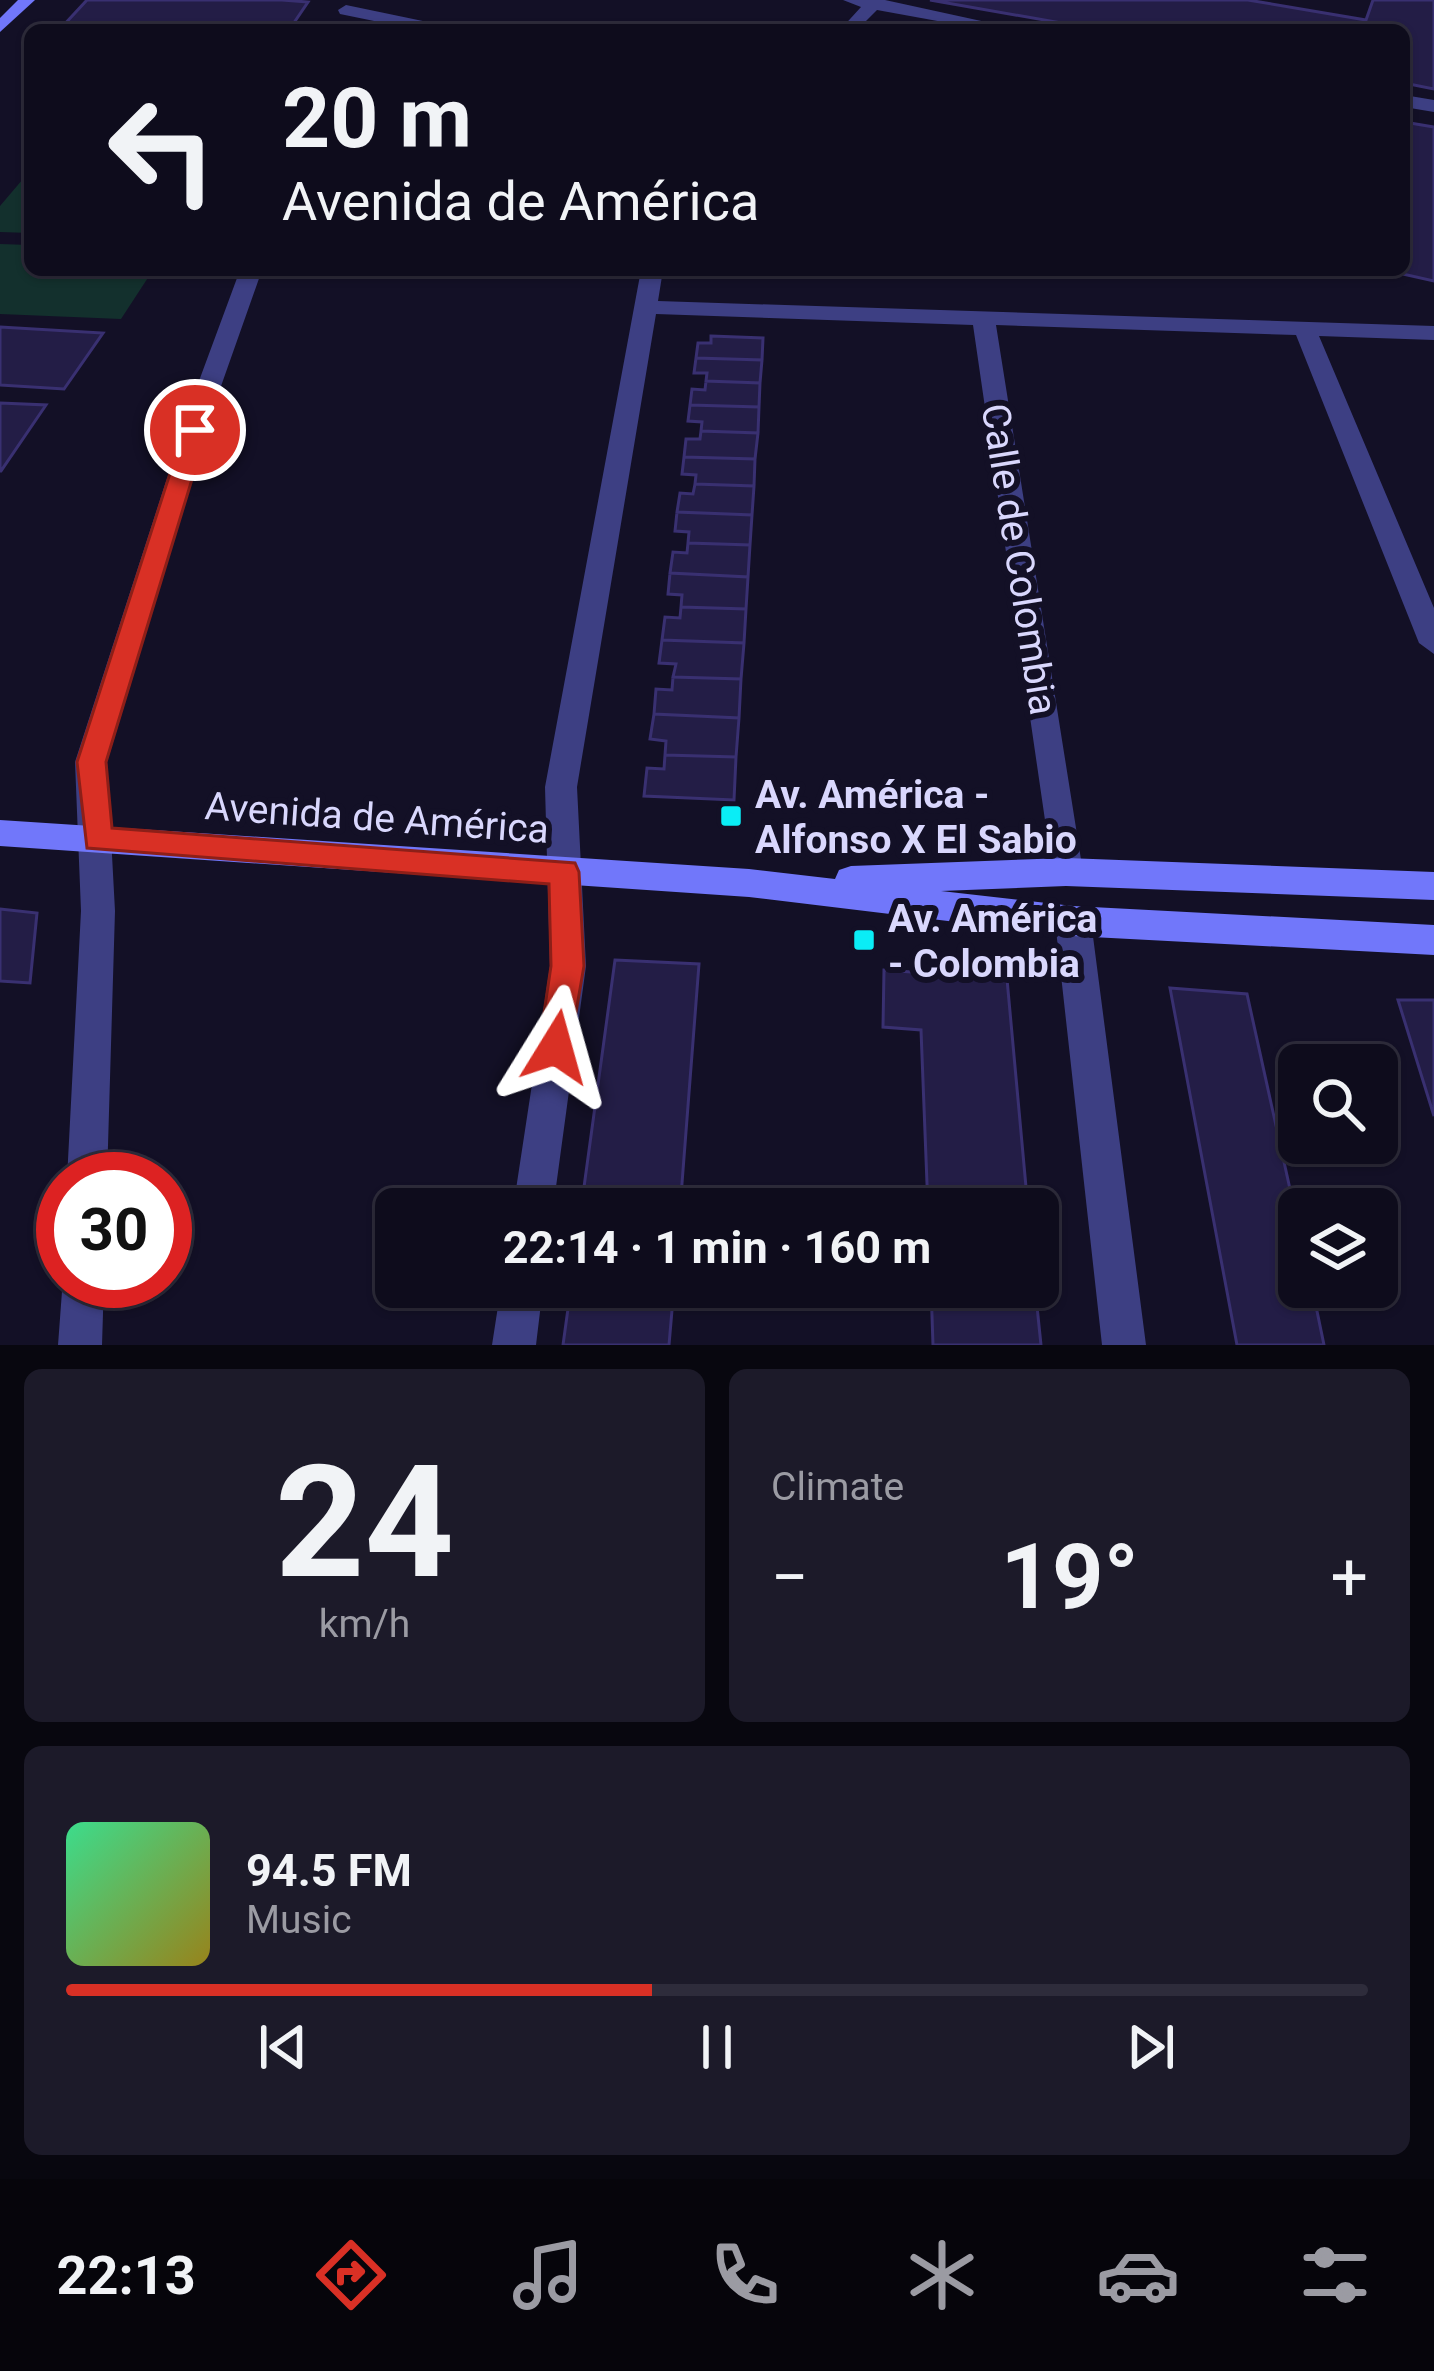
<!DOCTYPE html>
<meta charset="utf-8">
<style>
body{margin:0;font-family:Roboto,sans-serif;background:#1c1a29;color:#f1f3f6;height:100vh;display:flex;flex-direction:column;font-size:45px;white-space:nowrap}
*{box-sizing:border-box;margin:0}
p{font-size:39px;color:#9b9ba3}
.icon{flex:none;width:66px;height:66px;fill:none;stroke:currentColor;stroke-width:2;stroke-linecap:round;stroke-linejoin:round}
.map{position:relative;height:1345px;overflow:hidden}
.details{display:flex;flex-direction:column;gap:24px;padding:24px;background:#08070f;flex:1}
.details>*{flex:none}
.hud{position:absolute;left:24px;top:24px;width:1386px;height:252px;border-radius:18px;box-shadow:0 3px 9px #0004,0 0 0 3px #2e2c3b;background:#0e0c1c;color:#f1f3f6;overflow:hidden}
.fabs{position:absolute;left:1278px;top:1044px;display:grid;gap:24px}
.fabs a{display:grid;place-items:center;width:120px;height:120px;border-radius:18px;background:#0e0c1c;box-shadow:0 3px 9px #0004,0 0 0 3px #2e2c3b;font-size:60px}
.speed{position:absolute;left:36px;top:1152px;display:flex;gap:24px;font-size:60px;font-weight:700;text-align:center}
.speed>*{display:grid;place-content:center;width:156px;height:156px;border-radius:50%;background:#0e0c1c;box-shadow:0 3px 9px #0004,0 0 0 3px #2e2c3b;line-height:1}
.speed .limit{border:18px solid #d22;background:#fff;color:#111}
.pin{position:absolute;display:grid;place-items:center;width:102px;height:102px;color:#fff;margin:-51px;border:6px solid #fff;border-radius:50%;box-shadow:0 3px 12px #0007}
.me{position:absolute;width:132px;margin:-66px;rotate:8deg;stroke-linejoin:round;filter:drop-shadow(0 0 9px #0008)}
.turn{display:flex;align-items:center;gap:42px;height:252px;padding:0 60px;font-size:54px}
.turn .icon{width:156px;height:156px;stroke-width:2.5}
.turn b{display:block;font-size:84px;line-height:102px}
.big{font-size:90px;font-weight:700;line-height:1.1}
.details .card{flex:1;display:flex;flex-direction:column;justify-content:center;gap:18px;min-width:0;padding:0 42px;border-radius:18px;background:#1c1a29}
.details .dial{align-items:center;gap:0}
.dial b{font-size:156px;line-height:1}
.song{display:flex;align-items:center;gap:36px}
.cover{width:144px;height:144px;border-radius:18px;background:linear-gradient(135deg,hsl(150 70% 55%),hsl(50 70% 35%))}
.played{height:12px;border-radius:6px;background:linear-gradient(90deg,#d93025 45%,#2e2c3b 45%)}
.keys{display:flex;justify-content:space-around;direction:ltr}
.heat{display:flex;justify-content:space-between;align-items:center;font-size:66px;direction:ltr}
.details .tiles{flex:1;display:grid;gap:24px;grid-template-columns:1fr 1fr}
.card:last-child{grid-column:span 2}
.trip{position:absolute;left:375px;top:1188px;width:684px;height:120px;border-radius:18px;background:#0e0c1c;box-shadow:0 3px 9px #0004,0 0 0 3px #2e2c3b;font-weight:700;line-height:120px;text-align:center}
.menu{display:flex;height:192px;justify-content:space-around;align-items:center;background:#06050b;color:#9b9ba3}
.menu .icon{width:84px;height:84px}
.menu .active{color:#d93025}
.menu b{font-size:54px;color:#f1f3f6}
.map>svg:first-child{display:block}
</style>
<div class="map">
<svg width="1434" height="1345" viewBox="0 0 1434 1345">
<rect width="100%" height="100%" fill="#131026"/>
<path fill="#13302d" d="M23,179H30V233L0,232V206Z
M0,244L30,245V270H153L121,319L0,314Z"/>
<path fill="#231d46" stroke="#393071" stroke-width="3" d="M87,0H282L308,2L289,30L61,28Z
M930,0H1248L1366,20L1373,0H1434V89L1404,83V30H1101Z
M1404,122L1434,127V281L1385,270H1404Z
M0,327L103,333L64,389L0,385Z
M711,336L763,338L762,360L696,358L698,343H711Z
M696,358L762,360L760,383L706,381L707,373H694Z
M706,381L760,383L759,407L690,405L692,389L705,390Z
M0,403L46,405L1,471H0Z
M690,405L759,407L758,433L701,431L702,422L688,421Z
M701,431L758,433L755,459L684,457L686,439H700Z
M684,457L755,459L754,486L695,484L696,475L682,474Z
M695,484L754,486L752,515L677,512L680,493L693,494Z
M677,512L752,515L750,545L688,543L689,532L675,531Z
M688,543L750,545L748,577L670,573L673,552L687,553Z
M670,573L748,577L746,609L681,607L682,595L668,594Z
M681,607L746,609L744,643L662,640L665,617L680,618Z
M662,640L744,643L741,679L673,677L676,664L659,663Z
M673,677L741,679L739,718L654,714L656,689L672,690Z
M654,714L739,718L736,757L665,755L666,741L650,739Z
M665,755L736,757L734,800L644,796L647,768L664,769Z
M0,909L37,913L30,983L0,981Z
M615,960L699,964L680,1209H581Z
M884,970L1007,979L1028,1209H928L921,1030L883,1027Z
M1170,988L1247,994L1299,1230V1287H1312L1324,1345H1237Z
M1398,1000H1434V1116Z
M571,1287H674L669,1345H563Z
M931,1287H1035L1041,1345H933Z"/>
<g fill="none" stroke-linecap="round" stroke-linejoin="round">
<path fill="#3d3f83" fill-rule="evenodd" d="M843,0H885L1023,30H987L877,10L857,30H840L861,7Z
M346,5L442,25L450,30H418L340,14L338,10Z
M1404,95L1434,100V112L1404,107Z
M240,270H262L220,389L107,762L115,911L107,1179H67L81,911L75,762L196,389Z
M641,270H663L658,301L1434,326V340L1319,336L1434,608V654L1419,643L1296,335L996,325L1083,872L1078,882L1066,886L1054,882L973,325L656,314L577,787L586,966L553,1209H513L550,966L545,787Z
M1073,906L1085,910L1091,921L1146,1345H1102L1055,921L1061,910Z
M63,1278L104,1281L102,1345H58Z
M501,1287H543L536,1345H492Z"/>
<path fill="#7177fa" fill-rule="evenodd" d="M18,0H35L0,32V18Z
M0,820L749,869L835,879L839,870L851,866L1066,858L1434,872V900L1066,886L941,891L1073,906L1434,925V955L1073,936L749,897L0,846Z"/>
</g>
<path fill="#d93025" stroke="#8d1f18" stroke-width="3" d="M195,424L207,430L106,762L112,828L575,863L579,872L584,966L568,1058L556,1062L544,1058L539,1047L551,966L549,884L87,848L77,762L184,430Z"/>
<g fill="#0aedf6" stroke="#131026" stroke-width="4.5">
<rect x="719" y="804" width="24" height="24" rx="6"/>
<rect x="852" y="928" width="24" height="24" rx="6"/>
</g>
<g text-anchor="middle" stroke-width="12" stroke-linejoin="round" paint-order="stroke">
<g font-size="39" fill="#d9d7fd" stroke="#131026">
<text transform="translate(1020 559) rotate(81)" y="14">Calle de Colombia</text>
<text transform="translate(377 817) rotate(4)" y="14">Avenida de América</text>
</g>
<g font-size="39" font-weight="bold" fill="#d9d7fd" stroke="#131026" text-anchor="start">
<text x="755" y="808">Av. América -<tspan x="755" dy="45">Alfonso X El Sabio</tspan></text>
<text x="888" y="932">Av. América<tspan x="888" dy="45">- Colombia</tspan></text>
</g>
</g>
</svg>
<div class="fabs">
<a><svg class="icon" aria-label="search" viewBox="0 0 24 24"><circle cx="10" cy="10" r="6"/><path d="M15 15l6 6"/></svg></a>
<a><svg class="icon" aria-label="layers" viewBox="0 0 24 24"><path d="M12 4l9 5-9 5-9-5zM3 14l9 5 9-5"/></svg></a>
</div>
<div class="speed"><div class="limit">30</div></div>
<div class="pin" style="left:195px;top:430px;background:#d93025"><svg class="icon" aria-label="arrive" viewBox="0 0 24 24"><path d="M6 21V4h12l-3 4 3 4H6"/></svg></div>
<svg class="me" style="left:556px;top:1047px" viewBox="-20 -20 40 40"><path d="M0-17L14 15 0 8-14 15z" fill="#d93025" stroke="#fff" stroke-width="4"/></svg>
<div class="trip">22:14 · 1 min · 160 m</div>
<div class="hud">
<div class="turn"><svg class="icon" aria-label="left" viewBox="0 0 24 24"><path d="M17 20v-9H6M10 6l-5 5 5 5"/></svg><div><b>20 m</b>Avenida de América</div></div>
</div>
</div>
<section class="details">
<div class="tiles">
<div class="card dial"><b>24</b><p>km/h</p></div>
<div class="card"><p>Climate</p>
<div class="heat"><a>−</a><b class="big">19°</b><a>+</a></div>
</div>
<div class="card">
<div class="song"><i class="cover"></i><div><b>94.5 FM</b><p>Music</p></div></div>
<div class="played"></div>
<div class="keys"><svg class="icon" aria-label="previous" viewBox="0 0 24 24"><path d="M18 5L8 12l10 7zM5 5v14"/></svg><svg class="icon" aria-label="pause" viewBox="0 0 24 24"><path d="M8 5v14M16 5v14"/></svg><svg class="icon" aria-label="next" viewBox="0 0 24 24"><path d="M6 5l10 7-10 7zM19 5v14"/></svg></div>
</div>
</div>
</section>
<nav class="menu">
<b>22:13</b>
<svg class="icon active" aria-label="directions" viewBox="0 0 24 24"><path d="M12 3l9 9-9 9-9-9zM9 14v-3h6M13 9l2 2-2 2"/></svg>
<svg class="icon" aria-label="music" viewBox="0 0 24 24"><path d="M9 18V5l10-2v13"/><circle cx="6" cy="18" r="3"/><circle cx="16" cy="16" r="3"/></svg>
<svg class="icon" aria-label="phone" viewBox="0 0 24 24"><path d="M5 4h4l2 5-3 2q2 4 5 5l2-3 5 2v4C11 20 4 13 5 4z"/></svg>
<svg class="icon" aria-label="climate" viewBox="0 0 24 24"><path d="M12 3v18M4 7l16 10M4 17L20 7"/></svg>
<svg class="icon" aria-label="car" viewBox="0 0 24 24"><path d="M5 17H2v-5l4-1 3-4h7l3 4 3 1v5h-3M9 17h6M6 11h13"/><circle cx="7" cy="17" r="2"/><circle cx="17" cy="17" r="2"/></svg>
<svg class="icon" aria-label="filters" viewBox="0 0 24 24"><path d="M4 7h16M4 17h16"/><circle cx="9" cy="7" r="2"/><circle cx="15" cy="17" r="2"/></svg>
</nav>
